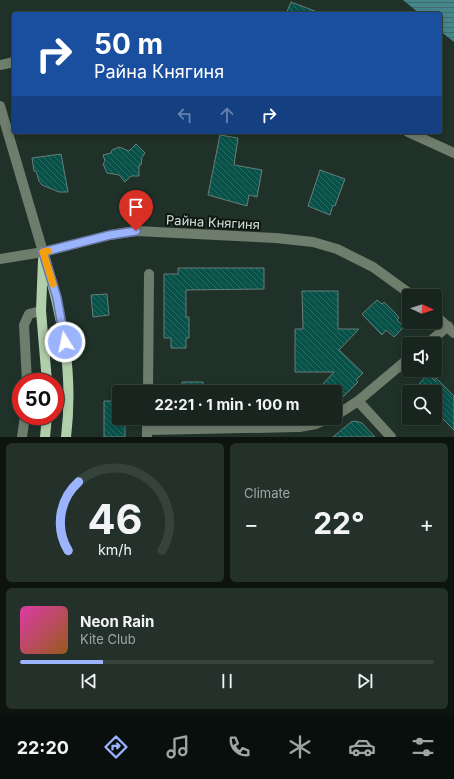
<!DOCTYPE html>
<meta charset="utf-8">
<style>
body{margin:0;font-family:Inter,sans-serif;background:#24312b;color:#f1f3f6;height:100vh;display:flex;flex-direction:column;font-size:15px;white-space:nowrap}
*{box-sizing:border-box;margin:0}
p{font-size:13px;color:#9ea5a4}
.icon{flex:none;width:22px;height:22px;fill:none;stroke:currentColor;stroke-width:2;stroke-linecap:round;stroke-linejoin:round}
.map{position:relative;height:437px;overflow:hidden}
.sheet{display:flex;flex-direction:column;gap:6px;padding:6px;background:#0d1410;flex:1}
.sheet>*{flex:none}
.hud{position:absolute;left:12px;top:12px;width:430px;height:122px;border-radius:4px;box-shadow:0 2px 6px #0003,0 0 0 1px #36423c;background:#1a4fa0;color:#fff;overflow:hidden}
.needle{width:26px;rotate:94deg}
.controls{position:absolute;left:402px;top:289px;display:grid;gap:8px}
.controls a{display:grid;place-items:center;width:40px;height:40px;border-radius:4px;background:#17251e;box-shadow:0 2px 6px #0003,0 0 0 1px #36423c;font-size:20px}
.speed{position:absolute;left:12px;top:373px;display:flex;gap:8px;font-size:20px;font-weight:700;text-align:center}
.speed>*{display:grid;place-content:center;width:52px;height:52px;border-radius:50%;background:#17251e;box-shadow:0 2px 6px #0003,0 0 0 1px #36423c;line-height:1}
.speed .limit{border:6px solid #d22;background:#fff;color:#111}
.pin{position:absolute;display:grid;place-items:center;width:34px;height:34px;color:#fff;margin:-41px -17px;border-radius:50% 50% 50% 0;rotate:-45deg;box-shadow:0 0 4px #0007}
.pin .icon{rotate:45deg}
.me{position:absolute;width:44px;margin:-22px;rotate:350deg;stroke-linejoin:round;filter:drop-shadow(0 0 3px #0008)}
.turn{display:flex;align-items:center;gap:14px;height:84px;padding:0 16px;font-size:18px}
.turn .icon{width:52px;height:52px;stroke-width:2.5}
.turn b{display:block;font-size:28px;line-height:34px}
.lanes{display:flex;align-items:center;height:38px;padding:0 16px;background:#0003;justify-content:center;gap:20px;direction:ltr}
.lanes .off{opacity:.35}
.big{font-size:30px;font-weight:700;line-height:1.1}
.sheet .widget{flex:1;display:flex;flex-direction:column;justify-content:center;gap:6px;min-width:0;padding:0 14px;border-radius:6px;background:#24312b}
.sheet .dial{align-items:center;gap:0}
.dial svg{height:104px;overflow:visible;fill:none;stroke:#36423c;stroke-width:7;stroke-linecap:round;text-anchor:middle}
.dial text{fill:#f1f3f6;stroke:none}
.song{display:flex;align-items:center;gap:12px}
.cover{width:48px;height:48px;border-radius:6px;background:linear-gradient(135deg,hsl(320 70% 55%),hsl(30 70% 35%))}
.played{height:4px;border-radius:2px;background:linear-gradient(90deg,#9cb4fd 20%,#36423c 20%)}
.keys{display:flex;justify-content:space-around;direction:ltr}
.heat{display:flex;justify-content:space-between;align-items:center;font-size:22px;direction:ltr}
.sheet .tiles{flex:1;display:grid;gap:6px;grid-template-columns:1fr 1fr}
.widget:last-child{grid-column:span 2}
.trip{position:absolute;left:112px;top:385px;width:230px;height:40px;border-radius:4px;background:#17251e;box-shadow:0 2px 6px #0003,0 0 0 1px #36423c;font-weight:700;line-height:40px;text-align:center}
.menu{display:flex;height:64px;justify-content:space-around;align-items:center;background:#090f0c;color:#9ea5a4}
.menu .icon{width:28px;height:28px}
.menu .on{color:#9cb4fd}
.menu b{font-size:18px;color:#f1f3f6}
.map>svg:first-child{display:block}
</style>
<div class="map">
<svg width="454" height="437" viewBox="0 0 454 437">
<defs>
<pattern id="water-rules" width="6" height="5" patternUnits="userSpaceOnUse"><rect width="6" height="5" fill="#45868d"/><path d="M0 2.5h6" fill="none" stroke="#436b6f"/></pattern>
<pattern id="building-back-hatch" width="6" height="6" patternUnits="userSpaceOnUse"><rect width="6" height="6" fill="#075149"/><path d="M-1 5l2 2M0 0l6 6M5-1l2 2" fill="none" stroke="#2a6a63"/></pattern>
</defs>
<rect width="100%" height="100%" fill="#1f3128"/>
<path fill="url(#water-rules)" d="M403,0H454V42L440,31V14H420Z"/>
<path fill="url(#building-back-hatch)" stroke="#667f7a" d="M291,2L320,13V14H286Z
M220,135L238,138L234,165L262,170L257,197L249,195L247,206L208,195Z
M136,144L145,153L142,157L141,165H139V176H131L125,182L119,175L107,173L103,164L105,161L103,155L111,153L112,150L119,147L129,151Z
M61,154L68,192H59L42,185L39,181L36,171H34L32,158Z
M320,170L345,179L335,206L333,205L330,215L308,206Z
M178,268H264V289L186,290V317H189V338H186V348H171V338H164V274H178Z
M302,291H338V329H359L339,350L363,373L356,380L358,382L343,397L341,395L335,402V392H328L321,386L334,372H295V329H303Z
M107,294L109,315L93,317L91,295Z
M377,300L382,304L384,302L396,314L399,318L397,320L404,327L394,337L386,330L382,335L362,314Z
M428,374L435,381V377L454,396V430L435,411V392H425L418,385Z
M182,382H203V392H183Z
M104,401H119V418H125V437H104Z
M355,421L362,423L375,437H333L351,422Z"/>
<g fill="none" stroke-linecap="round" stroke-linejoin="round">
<path stroke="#6f7d6d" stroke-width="10" d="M0,65L14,62
M0,106L43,252
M408,132L454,153
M0,259L43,252L110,235L136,231L276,238L313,242L337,249L373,267L413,296
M435,315L454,333
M427,344L448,326
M27,382L24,325L29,314L41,311
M148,392L149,274
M358,401L391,437
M335,416L358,401L409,358
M147,430L299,427L316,424L330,418
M22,437L25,416
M147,437V418"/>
<path stroke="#b2cfac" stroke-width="10" d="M43,252C62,313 74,373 66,437
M43,260L41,311L47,382
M45,437L47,416"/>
</g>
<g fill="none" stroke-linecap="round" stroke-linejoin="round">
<g stroke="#6575a4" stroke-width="10">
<path id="route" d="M65,342L57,298L43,252L110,235L136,231"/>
</g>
<use href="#route" stroke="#9cb4fd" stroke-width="7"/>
<path stroke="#f59e0b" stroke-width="7" d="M48,251L43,252L53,284"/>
</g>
<g text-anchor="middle" stroke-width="4" stroke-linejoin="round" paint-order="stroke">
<g font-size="13" fill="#d5e0da" stroke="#0f1713">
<text transform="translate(213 222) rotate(3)" y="5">Райна Княгиня</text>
</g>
</g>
</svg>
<div class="controls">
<a><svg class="needle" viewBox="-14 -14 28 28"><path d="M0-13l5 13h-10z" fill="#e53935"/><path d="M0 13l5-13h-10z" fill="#9ea5a4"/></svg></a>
<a><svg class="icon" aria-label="sound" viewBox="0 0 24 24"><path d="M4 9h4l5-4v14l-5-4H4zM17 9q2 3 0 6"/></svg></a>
<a><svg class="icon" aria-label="search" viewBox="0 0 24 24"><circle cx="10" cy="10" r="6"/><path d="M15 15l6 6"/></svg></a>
</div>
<div class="speed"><div class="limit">50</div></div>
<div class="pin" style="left:136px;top:231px;background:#d93025"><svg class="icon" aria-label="arrive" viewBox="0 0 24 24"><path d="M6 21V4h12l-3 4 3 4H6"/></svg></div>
<svg class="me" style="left:65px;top:342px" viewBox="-20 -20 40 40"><circle r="17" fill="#9cb4fd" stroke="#fff" stroke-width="3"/><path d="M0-11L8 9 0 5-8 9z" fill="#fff"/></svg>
<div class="trip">22:21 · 1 min · 100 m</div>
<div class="hud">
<div class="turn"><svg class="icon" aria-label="right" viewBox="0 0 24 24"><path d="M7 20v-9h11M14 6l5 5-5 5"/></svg><div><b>50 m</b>Райна Княгиня</div></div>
<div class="lanes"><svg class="icon off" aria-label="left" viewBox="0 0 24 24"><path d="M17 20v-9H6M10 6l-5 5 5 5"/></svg><svg class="icon off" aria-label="ahead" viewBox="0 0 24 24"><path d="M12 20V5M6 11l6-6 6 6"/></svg><svg class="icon" aria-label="right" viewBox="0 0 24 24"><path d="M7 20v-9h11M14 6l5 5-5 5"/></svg></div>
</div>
</div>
<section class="sheet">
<div class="tiles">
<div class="widget dial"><svg viewBox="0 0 100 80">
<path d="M14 69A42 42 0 1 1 86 69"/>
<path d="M14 69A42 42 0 0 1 22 16" stroke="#9cb4fd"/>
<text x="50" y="56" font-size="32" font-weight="700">46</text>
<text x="50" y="72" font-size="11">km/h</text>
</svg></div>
<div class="widget"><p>Climate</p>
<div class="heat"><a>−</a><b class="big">22°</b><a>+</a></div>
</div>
<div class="widget">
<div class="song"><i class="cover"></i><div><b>Neon Rain</b><p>Kite Club</p></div></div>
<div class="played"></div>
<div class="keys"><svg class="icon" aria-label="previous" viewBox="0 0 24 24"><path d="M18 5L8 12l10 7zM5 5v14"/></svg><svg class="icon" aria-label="pause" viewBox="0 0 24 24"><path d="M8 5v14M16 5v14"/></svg><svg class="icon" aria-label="next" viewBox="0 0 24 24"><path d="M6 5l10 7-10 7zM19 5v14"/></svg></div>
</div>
</div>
</section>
<nav class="menu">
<b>22:20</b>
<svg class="icon on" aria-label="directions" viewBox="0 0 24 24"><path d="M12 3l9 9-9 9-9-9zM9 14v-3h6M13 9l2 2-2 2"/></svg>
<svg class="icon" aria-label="music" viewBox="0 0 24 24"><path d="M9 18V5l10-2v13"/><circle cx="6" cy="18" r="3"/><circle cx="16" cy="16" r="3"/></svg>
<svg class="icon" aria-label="phone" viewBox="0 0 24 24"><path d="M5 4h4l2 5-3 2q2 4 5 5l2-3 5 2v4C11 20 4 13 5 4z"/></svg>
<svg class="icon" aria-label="climate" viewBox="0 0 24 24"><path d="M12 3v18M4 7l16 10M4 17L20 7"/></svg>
<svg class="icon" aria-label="car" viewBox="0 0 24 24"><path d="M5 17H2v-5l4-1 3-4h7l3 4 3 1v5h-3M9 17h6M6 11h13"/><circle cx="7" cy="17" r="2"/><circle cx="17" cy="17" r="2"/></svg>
<svg class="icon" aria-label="filters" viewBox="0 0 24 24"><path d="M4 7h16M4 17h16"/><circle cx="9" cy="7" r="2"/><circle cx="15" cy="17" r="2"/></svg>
</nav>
